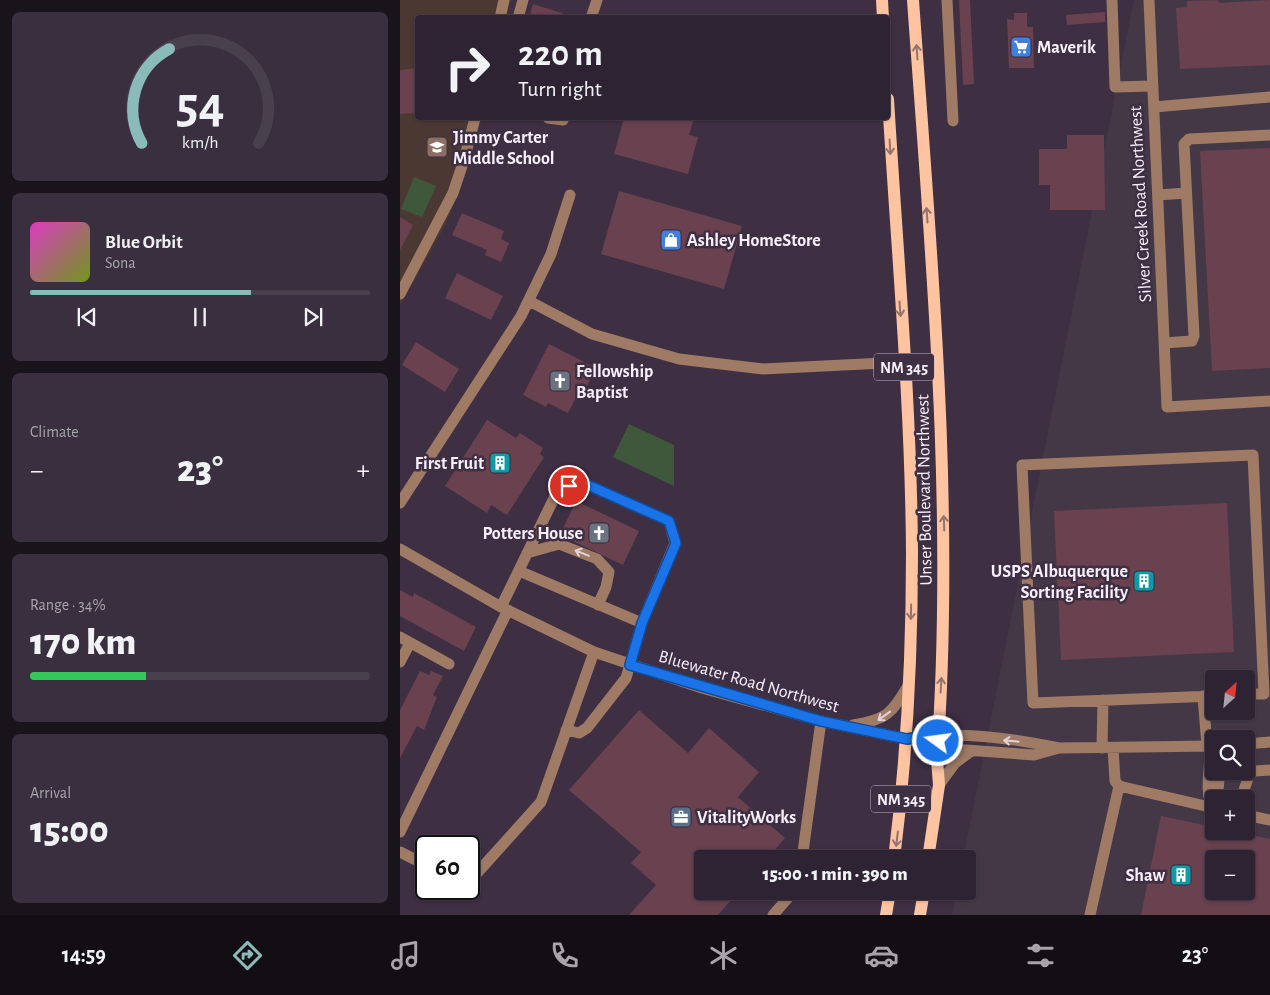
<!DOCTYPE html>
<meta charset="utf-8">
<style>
body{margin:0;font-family:"Alegreya Sans",sans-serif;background:#3a2f3e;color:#f1f3f6;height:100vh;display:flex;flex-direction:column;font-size:19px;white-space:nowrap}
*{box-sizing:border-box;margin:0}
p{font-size:16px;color:#a7a4ac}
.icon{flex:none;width:28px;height:28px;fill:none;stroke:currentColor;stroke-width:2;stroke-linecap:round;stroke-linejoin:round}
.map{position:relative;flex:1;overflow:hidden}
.drawer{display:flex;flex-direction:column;gap:12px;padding:12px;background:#19131c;width:400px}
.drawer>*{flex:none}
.banner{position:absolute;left:15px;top:15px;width:475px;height:105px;border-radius:5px;box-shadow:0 1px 4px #0004,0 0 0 1px #49404d;background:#2e2332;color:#f1f3f6;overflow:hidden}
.needle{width:32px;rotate:27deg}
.tools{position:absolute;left:805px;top:670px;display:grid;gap:10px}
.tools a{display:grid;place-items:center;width:50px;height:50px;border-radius:5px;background:#2e2332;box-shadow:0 1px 4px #0004,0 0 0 1px #49404d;font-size:25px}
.speed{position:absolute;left:15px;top:835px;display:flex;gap:10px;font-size:25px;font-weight:700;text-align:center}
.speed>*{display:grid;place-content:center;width:65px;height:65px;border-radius:50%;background:#2e2332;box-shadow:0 1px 4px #0004,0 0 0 1px #49404d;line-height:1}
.speed .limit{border:2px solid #111;border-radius:8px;background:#fff;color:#111}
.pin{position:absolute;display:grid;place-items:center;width:42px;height:42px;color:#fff;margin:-21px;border:2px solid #fff;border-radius:50%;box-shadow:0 1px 5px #0007}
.me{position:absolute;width:55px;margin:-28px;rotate:284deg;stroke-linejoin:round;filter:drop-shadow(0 0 4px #0008)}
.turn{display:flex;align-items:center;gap:18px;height:105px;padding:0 20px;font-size:22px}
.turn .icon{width:65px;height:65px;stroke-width:2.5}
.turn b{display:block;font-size:35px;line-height:42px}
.big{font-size:38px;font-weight:800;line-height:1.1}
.drawer .tile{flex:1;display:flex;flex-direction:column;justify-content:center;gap:8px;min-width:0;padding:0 18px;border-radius:8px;background:#3a2f3e}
.drawer .dial{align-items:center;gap:0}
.dial svg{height:130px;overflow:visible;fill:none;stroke:#49404d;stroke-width:7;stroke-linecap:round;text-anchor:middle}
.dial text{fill:#f1f3f6;stroke:none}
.song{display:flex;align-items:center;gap:15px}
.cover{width:60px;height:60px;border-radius:8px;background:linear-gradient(135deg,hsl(310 70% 55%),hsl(80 70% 35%))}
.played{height:5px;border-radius:2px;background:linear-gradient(90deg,#8bbbb9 65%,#49404d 65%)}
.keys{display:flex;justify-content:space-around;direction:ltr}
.heat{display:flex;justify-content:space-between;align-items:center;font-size:28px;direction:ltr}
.charge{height:8px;border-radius:4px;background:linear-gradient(90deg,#34c759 34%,#49404d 0)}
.trip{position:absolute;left:294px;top:850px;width:282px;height:50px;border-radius:5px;background:#2e2332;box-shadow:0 1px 4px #0004,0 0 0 1px #49404d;font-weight:800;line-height:50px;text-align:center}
.menu{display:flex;height:80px;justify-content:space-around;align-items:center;background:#120e14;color:#a7a4ac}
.menu .icon{width:35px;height:35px}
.menu .active{color:#8bbbb9}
.menu b{font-size:22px;color:#f1f3f6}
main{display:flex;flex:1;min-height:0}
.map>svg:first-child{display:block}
</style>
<main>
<section class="drawer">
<div class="tile dial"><svg viewBox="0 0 100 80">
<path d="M14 69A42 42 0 1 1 86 69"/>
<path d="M14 69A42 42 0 0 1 31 11" stroke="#8bbbb9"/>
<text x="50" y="56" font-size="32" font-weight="700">54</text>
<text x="50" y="72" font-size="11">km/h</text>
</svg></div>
<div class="tile">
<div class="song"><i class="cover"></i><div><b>Blue Orbit</b><p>Sona</p></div></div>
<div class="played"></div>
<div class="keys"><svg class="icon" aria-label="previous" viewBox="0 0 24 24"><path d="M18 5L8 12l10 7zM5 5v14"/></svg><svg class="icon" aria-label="pause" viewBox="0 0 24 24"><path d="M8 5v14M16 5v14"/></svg><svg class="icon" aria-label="next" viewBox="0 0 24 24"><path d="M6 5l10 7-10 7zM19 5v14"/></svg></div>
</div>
<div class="tile"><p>Climate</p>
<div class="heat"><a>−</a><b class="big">23°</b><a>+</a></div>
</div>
<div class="tile"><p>Range · 34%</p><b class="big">170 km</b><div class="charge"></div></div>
<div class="tile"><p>Arrival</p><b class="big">15:00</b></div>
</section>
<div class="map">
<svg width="870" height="915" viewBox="0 0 870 915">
<rect width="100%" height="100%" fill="#3e2f43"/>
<path fill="#443847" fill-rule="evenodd" d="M734,0H870V915H552L557,891H568V859H563ZM814,679H846V711H814ZM814,739H846V771H814ZM814,799H846V831H814ZM814,859H846V891H814Z"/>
<path fill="#4c3833" d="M0,0H111L107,17L18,18V118H82L65,176L46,224L0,306Z"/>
<path fill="#3f583c" d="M14,177L36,186L22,217L1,209Z
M229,424L274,445V486L213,457Z"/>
<path fill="#6a414e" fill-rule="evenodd" d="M559,0H570L574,84L563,85Z
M818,0L819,3L870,0V65L780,69L776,8L787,7V1Z
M133,4L171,16V18H129Z
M705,12V22L667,25L666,15Z
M614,13H627V27H633L634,68H609L607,19L614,20Z
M18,68V113L0,114V70Z
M224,118H294L289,135L298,137L288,174L214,154Z
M667,135H704L705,210H650V185H639V149H667Z
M870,148V368L812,371L800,151Z
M219,191L342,226L324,289L201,254Z
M62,213L104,231L101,239L109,243L101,262L85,255L87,250L52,235Z
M0,217L13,225L0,250Z
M57,273L103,296L91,320L45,298Z
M16,342L59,369L45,392L2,365Z
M149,344L196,368L182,396L178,394L168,413L148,403L146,407L123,395Z
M87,420L116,438L120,433L143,448L140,454L144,457L107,515L91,505L87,513L45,486Z
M176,501L239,531L223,565L160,535Z
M827,503L834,652L661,660L654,511Z
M0,590L13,597L14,593L76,627L64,651L0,616Z
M20,671L29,675L31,671L43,676L33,695L37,697L24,730L17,726L0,758V710Z
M239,710L288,753L309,728L359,772L338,797L385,838L367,859H302V891H339L318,915H229L256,885L231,863L241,852L169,790Z
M761,816L814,827V831H833L870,839V915H741ZM814,859H846V891H814Z"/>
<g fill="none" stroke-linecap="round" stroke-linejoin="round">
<path stroke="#9f7b66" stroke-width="11" d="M547,0L553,121
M712,0L715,87L753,86
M749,0L767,407L870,401
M100,18L104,0
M118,18L123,0
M191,18L197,0
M754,107L870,97
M148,118L163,120L164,118
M758,195L786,193
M0,294L53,193L64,160L75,118
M129,301L192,334L279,359L363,369L504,362
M764,343L792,341L794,336L784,144L789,139L870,135
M0,503L121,316L151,254L170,195
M0,549L101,607L194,652L302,688L421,721L507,739L538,748L634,755L659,748
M127,553L159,544L197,559L209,572L206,587L198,605
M101,607L158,490L181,482L269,521L275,543L242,623L119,571
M0,637L49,664
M0,662L10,643
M803,696L807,746
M814,696L633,703L622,465L853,455L864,694H846
M453,725C488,719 491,714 509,684
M166,730L179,733L187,728L226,678L242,623
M512,738C559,731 612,738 659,748L814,746
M846,744L870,742
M810,746C811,766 804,789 812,808L814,804
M702,748L703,700
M713,748L715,781L719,786L814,808
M539,785L555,763L570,752
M817,799L820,771
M841,799L849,775L855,771L870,770
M846,815L870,820
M0,832L108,610
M0,852L26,865
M402,859L421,721
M69,882L141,802L194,652
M373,915L394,891
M690,915L719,786"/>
<path stroke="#fec4a1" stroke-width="12" d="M482,0L483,18
M513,0C531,253 555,506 537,759L539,785L528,859
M488,99C497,250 511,402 512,553C512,655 507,757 494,859
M486,915L490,891
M520,915L524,891"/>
</g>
<defs><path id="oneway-shaft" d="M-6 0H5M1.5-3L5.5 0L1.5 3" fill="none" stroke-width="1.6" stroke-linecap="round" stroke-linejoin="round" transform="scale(1.25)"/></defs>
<g stroke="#94726d">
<use href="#oneway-shaft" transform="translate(517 52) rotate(-94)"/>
<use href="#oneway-shaft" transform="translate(490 147) rotate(87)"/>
<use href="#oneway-shaft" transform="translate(527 215) rotate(-94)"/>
<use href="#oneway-shaft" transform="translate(500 309) rotate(86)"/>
<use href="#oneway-shaft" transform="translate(544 523) rotate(-92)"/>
<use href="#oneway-shaft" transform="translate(511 612) rotate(91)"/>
<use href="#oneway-shaft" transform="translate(541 685) rotate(-87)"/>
<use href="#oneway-shaft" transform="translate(497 839) rotate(97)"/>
</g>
<g stroke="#e3d3d7">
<use href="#oneway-shaft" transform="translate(182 553) rotate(-158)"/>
<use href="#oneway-shaft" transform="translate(484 716) rotate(144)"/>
<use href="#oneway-shaft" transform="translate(611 741) rotate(-175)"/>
</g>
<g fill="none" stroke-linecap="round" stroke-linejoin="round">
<g stroke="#114b97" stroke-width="12">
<path id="route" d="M169,486L181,482L269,521L276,543L242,623L230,665L421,721L507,739L539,734L538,741"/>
</g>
<use href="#route" stroke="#1a73e8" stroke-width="9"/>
</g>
<defs>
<g id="supermarket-square" transform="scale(1.125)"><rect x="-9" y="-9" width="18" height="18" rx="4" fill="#3f7fe0" stroke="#3e2f43"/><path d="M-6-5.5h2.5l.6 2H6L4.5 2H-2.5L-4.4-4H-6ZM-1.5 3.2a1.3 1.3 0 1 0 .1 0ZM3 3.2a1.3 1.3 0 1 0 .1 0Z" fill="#fff"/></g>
<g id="school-square" transform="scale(1.125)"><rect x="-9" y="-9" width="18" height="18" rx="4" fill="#8d6e63" stroke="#3e2f43"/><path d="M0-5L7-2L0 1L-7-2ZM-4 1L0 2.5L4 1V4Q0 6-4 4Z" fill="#fff"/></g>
<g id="shop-square" transform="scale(1.125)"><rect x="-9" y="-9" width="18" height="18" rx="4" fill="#3f7fe0" stroke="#3e2f43"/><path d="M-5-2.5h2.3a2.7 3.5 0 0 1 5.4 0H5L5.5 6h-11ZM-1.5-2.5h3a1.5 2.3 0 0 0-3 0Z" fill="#fff"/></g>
<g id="church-square" transform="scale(1.125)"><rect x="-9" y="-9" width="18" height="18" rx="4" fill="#6b7280" stroke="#3e2f43"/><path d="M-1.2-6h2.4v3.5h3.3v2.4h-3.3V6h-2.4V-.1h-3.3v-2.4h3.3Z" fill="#fff"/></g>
<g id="building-square" transform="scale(1.125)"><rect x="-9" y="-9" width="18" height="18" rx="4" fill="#0f9aa8" stroke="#3e2f43"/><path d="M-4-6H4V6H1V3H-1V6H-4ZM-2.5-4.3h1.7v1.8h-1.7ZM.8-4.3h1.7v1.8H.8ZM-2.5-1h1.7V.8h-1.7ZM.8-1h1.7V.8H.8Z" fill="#fff"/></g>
<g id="office-square" transform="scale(1.125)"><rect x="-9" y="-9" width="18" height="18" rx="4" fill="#5c6f8a" stroke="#3e2f43"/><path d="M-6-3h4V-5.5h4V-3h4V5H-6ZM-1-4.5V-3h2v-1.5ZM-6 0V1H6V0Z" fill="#fff"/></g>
</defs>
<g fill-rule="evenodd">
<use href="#supermarket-square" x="621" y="47"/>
<use href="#school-square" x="37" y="147"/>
<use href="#shop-square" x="271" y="240"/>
<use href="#church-square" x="160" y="381"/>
<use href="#building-square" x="100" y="463"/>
<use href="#church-square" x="199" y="533"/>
<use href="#building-square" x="744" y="581"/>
<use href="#office-square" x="281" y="817"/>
<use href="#building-square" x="781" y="875"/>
</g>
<g text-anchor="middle" stroke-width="5" stroke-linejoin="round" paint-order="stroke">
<g fill="#3e2f43" stroke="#c2b6c5" stroke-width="1">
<rect x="474" y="353.5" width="60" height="27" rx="4"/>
<rect x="471" y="785.5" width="60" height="27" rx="4"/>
</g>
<g font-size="16" font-weight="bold" fill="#faf0fd">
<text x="504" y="373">NM 345</text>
<text x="501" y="805">NM 345</text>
</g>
<g font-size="18" font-weight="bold" fill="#faf0fd" stroke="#3e2f43" text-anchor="start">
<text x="637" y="53">Maverik</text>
<text x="53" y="143">Jimmy Carter<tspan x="53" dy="21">Middle School</tspan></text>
<text x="287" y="246">Ashley HomeStore</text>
<text x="176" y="377">Fellowship<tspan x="176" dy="21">Baptist</tspan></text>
<text x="84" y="469" text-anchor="end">First Fruit</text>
<text x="183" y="539" text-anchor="end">Potters House</text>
<text x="728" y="577" text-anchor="end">USPS Albuquerque<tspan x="728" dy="21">Sorting Facility</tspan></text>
<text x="297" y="823">VitalityWorks</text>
<text x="765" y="881" text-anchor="end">Shaw</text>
</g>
<g font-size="18" fill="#faf0fd" stroke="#3e2f43">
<text transform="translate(740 204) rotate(-93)" y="6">Silver Creek Road Northwest</text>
<text transform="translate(524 490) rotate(-91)" y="6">Unser Boulevard Northwest</text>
<text transform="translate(349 681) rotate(16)" y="6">Bluewater Road Northwest</text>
</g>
</g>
</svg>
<div class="tools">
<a><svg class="needle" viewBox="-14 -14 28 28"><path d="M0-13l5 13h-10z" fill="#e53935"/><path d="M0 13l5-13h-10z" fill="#a7a4ac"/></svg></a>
<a><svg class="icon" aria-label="search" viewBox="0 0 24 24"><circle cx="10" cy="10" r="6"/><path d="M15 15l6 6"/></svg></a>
<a>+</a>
<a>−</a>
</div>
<div class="speed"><div class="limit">60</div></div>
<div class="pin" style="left:169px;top:486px;background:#d93025"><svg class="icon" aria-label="arrive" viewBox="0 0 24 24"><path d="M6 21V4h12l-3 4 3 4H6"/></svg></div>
<svg class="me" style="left:538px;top:741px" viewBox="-20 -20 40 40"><circle r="17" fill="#1a73e8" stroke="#fff" stroke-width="3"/><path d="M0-11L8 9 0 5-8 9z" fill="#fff"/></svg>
<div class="trip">15:00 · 1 min · 390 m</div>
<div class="banner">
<div class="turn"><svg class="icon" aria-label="right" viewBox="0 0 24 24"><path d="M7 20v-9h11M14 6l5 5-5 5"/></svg><div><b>220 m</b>Turn right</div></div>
</div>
</div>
</main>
<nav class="menu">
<b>14:59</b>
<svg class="icon active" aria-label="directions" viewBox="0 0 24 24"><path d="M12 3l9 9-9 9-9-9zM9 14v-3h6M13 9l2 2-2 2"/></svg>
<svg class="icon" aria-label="music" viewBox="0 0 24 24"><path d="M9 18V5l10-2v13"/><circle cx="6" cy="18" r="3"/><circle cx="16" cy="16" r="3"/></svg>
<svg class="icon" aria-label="phone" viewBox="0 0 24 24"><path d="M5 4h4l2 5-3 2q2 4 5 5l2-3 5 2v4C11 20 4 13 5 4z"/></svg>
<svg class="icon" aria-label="climate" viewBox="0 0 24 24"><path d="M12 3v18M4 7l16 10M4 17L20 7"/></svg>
<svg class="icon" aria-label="car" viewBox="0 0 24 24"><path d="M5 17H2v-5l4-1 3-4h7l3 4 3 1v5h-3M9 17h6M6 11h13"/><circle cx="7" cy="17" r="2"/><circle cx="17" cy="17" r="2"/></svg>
<svg class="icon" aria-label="filters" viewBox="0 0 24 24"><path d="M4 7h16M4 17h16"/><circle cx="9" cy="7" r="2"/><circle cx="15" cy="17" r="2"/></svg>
<b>23°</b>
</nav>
